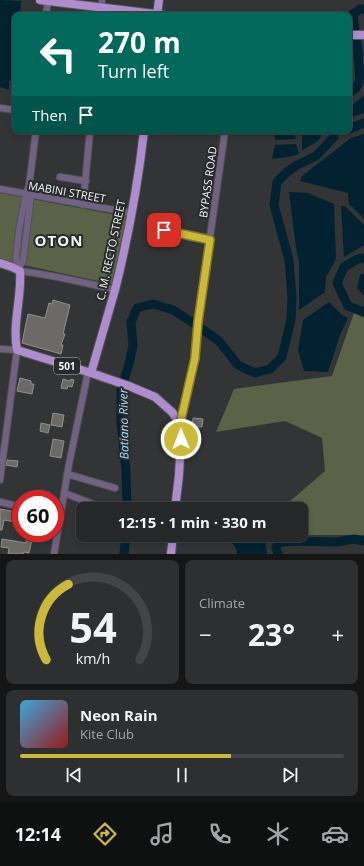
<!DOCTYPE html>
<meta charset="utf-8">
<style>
body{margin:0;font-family:"Open Sans",sans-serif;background:#2e2f30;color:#f1f3f6;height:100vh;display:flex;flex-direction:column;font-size:15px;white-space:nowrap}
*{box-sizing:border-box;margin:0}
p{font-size:13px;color:#a4a5a8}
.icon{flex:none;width:22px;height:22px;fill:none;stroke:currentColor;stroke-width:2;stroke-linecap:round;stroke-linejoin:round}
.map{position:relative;height:554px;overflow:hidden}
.drawer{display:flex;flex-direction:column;gap:6px;padding:6px;background:#151516;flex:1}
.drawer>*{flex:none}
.hud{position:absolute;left:12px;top:12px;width:340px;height:122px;border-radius:8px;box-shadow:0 2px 6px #0003,0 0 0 1px #424445;background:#00695c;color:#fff;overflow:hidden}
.speed{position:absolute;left:12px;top:490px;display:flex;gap:8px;font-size:20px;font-weight:700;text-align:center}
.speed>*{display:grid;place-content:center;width:52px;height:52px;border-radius:50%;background:#262728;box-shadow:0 2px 6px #0003,0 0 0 1px #424445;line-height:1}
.speed .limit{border:6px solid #d22;background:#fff;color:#111}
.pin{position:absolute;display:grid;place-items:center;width:34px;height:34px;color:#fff;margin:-17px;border-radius:8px;box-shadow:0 2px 6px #0006}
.me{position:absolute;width:44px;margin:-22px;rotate:359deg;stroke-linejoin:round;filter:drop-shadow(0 0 3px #0008)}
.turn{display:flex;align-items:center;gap:14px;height:84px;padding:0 20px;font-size:18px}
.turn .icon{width:52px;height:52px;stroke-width:2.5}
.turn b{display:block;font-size:28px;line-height:34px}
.then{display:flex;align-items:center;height:38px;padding:0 20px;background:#0003;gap:8px;font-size:15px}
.big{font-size:30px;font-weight:700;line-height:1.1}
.drawer .widget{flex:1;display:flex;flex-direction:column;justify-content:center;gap:6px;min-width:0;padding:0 14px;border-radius:8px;background:#2e2f30}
.drawer .dial{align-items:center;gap:0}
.dial svg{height:104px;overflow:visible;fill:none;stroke:#424445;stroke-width:7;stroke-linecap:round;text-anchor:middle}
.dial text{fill:#f1f3f6;stroke:none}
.song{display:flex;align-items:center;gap:12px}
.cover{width:48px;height:48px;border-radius:6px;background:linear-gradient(135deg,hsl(200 70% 55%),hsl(0 70% 35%))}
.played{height:4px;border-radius:2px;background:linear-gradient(90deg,#ccb938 65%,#424445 65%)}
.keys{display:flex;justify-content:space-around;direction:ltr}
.heat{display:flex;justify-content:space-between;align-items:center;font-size:22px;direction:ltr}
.drawer .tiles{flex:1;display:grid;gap:6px;grid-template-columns:1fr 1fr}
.widget:last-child{grid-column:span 2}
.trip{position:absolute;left:76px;top:502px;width:232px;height:40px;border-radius:8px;background:#262728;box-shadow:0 2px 6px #0003,0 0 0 1px #424445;font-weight:700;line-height:40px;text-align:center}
.menu{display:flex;height:64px;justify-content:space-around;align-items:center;background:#0f1010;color:#a4a5a8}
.menu .icon{width:28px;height:28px}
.menu .selected{color:#ccb938}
.menu b{font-size:18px;color:#f1f3f6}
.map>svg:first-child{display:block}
</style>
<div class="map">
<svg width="364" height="554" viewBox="0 0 364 554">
<rect width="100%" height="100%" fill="#323436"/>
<path fill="#5c6247" d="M0,193L127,217L112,284L0,260Z
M354,313L364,318V535H301V509H288V503L325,471L322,438L285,421L216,432L234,389L332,376Z"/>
<path fill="#022232" d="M0,0L21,1L20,15H15V79L9,81V90L0,87Z
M364,95V113L349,118V108Z
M273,131H294L296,139L275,140Z
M300,131H324L318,141L302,150V133Z
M364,134V218L349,204L348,193L300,181L302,176L351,138Z
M296,144L299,154L288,157L272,159L275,145Z
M289,192L308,193L334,204L336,259L326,277L325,292L299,310V262L296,248Z
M341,206H345L364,225V245L344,257Z
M364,273V296L357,288L360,275Z
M329,302L341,314L348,318L340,335L328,372L304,371L298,350L303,320Z
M223,535H259L265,539L267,554H237L235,546Z"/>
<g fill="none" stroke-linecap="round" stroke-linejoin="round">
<path stroke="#022232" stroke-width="1.5" d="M354,31H364"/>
<path stroke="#022232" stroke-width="9" d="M349,93L356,88L360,80L358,52L355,32L353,14L360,9H364
M349,129L364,123
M364,258L358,259L344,267L337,283L348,306L364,312
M202,329L219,341L238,365L255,373L270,369L282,357L291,320L292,297L289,260L274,205L277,182L287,172L297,165L316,156L334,137L333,131
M127,509L126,471L121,423V390L129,364L133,345L131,322L137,308L153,304L173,310L195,324
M124,554L126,535
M278,554L276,548L278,543L289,541L337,542L354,539L364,541"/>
</g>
<path fill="#6b6a67" stroke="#92908d" d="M53,300L70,305L63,334H65L61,345H63L61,354L22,343L28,314L45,318L49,303L52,304Z
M20,378L31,381V384H34L32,394L17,391Z
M63,379L70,381L71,379L74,380L72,387L68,386L67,389L61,388Z
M53,413L64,415L62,427L51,425Z
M193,418L203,419L202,427L192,426Z
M41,423L50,425L48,433L40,431Z
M53,439L64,441L61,458L50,456Z
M7,460L18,461L17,467L6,465Z
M41,490L50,492L49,499H39Z
M0,509L21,513V523L4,520L2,530H0Z
M27,533H34L33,540L32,539L29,553L24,552L23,554H8L9,548L1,547L2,539L26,543Z"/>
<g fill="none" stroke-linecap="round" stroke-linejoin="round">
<g stroke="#515355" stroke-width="8">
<path id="minor" d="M46,15L48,0
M101,15L102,0
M0,108L15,110
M36,131L29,186L26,194L19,230L16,258L20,271C52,275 83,282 115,290
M60,177L86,181
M0,189L131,213
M83,205L90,131
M165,230L210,239
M19,267L23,261L31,196L30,192
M0,349L17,350L0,480
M180,424L195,358L198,322L225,131
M67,474L115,488
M64,493L93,504
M0,502L21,507
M54,554L69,464L88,372"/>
</g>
<g stroke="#515355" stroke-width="10">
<path id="major" d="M40,0L163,15
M157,15L159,0
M349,35H364
M0,263L12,267L20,271C22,297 12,324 17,350L56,362L91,373L129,386L155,397L172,412L180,424L181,439L179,475L175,509
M91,373C99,345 107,318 115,290C128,238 138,184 144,131
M171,554L173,535"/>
</g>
<use href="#minor" stroke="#716182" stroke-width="6"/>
<use href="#major" stroke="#ae8cce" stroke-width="8"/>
</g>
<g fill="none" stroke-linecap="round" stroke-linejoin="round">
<g stroke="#857824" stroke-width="10">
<path id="route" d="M164,230L210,240L198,322L195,358L180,424L181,439"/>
</g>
<use href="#route" stroke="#ccb938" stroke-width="7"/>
</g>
<g text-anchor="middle" stroke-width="4" stroke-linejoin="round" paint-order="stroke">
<rect fill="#282a2c" stroke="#b5b7b9" stroke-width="1" x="54" y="358" width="26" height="16" rx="3"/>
<g font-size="10" font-weight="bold" fill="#f2f4f5">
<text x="67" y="370">501</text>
</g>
<g font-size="11" fill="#f2f4f5" stroke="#282a2c">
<text transform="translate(208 182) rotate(-82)" y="4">BYPASS ROAD</text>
<text transform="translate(67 192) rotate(10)" y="4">MABINI STREET</text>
<text transform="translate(111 250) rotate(-78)" y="4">C. M. RECTO STREET</text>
</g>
<g font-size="12" font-style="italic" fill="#a3dafa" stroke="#282a2c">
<text transform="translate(124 424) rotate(-91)" y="4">Batiano River</text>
</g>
<g font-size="15" font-weight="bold" letter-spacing="1" fill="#f2f4f5" stroke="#282a2c">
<text x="59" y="246">OTON</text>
</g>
</g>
</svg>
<div class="speed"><div class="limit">60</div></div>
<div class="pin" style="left:164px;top:230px;background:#d93025"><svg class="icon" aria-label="arrive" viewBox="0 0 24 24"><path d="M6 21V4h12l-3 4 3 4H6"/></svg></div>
<svg class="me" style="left:181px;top:439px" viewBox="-20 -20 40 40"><circle r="17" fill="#ccb938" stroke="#fff" stroke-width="3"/><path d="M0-11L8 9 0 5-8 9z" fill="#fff"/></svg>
<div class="trip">12:15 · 1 min · 330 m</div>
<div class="hud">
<div class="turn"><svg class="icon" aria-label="left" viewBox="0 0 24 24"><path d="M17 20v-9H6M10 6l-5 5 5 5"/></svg><div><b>270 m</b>Turn left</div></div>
<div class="then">Then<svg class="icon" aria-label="arrive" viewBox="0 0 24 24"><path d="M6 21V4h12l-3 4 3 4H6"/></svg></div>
</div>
</div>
<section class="drawer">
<div class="tiles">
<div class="widget dial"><svg viewBox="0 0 100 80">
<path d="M14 69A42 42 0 1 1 86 69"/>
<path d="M14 69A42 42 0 0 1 31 11" stroke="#ccb938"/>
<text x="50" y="56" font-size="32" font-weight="700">54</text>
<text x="50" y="72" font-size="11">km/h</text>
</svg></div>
<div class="widget"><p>Climate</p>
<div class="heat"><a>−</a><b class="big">23°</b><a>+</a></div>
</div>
<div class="widget">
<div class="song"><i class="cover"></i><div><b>Neon Rain</b><p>Kite Club</p></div></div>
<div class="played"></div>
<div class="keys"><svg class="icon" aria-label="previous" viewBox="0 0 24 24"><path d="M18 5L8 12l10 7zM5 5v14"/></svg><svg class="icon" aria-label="pause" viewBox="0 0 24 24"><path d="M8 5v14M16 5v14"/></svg><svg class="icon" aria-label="next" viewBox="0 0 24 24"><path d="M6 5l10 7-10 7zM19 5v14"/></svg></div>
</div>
</div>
</section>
<nav class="menu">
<b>12:14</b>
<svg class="icon selected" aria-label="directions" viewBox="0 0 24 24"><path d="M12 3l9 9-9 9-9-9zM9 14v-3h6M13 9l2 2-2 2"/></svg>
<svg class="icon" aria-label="music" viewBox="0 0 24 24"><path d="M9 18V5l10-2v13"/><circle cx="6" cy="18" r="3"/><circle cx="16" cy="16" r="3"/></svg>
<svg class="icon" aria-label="phone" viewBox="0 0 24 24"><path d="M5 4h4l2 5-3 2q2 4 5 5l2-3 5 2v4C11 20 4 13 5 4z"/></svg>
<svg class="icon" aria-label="climate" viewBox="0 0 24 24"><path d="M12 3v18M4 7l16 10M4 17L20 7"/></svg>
<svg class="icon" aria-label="car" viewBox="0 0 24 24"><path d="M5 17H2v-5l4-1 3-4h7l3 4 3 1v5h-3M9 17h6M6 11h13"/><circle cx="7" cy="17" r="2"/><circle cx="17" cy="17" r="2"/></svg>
</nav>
